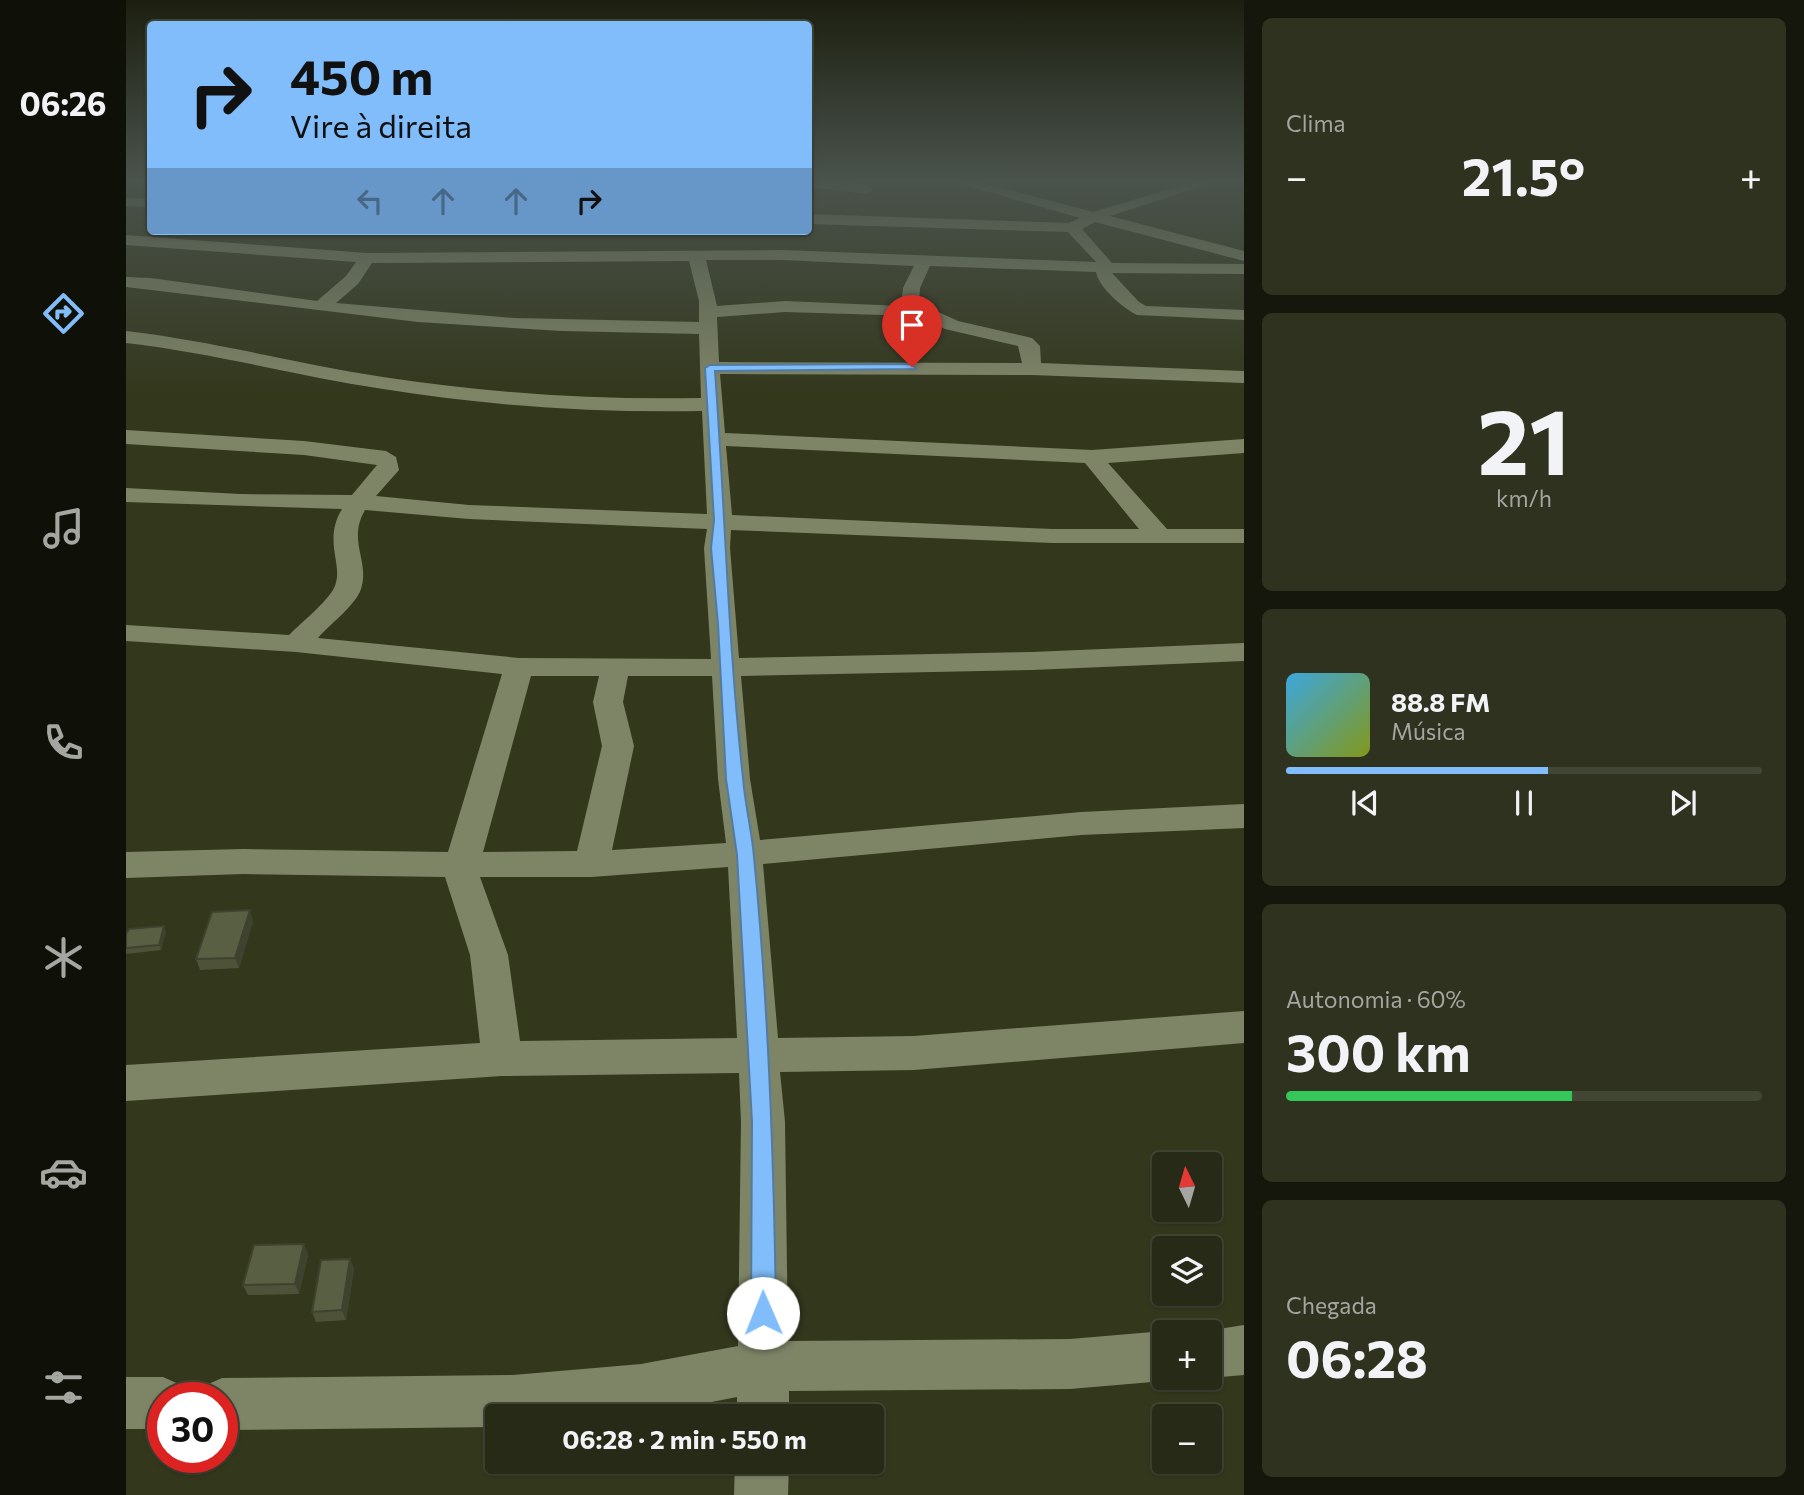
<!DOCTYPE html>
<html lang="pt">
<meta charset="utf-8">
<style>
body{margin:0;font-family:Commissioner,sans-serif;background:#2e321f;color:#f1f3f6;height:100vh;display:flex;flex-direction:column;font-size:26px;white-space:nowrap}
*{box-sizing:border-box;margin:0}
p{font-size:23px;color:#a4a7a1}
.icon{flex:none;width:38px;height:38px;fill:none;stroke:currentColor;stroke-width:2;stroke-linecap:round;stroke-linejoin:round}
.map{position:relative;flex:1;overflow:hidden}
.drawer{display:flex;flex-direction:column;gap:18px;padding:18px;background:#15170c;width:560px}
.drawer>*{flex:none}
.top-card{position:absolute;left:21px;top:21px;width:665px;height:214px;border-radius:7px;box-shadow:0 2px 5px #0004,0 0 0 2px #424635;background:#80bdfa;color:#111;overflow:hidden}
.needle{width:46px;rotate:355deg}
.buttons{position:absolute;left:1026px;top:1152px;display:grid;gap:14px}
.buttons a{display:grid;place-items:center;width:70px;height:70px;border-radius:7px;background:#262a16;box-shadow:0 2px 5px #0004,0 0 0 2px #424635;font-size:35px}
.speed{position:absolute;left:21px;top:1382px;display:flex;gap:14px;font-size:35px;font-weight:700;text-align:center}
.speed>*{display:grid;place-content:center;width:91px;height:91px;border-radius:50%;background:#262a16;box-shadow:0 2px 5px #0004,0 0 0 2px #424635;line-height:1}
.speed .limit{border:10px solid #d22;background:#fff;color:#111}
.pin{position:absolute;display:grid;place-items:center;width:60px;height:60px;color:#fff;margin:-72px -30px;border-radius:50% 50% 50% 0;rotate:-45deg;box-shadow:0 0 7px #0007}
.pin .icon{rotate:45deg}
.me{position:absolute;width:77px;margin:-38px;rotate:359deg;stroke-linejoin:round;filter:drop-shadow(0 0 5px #0008)}
.turn{display:flex;align-items:center;gap:24px;height:147px;padding:0 28px;font-size:32px}
.turn .icon{width:91px;height:91px;stroke-width:2.5}
.turn b{display:block;font-size:49px;line-height:60px}
.lanes{display:flex;align-items:center;height:66px;padding:0 28px;background:#0003;justify-content:center;gap:35px;direction:ltr}
.lanes .off{opacity:.35}
.big{font-size:52px;font-weight:700;line-height:1.1}
.drawer .widget{flex:1;display:flex;flex-direction:column;justify-content:center;gap:10px;min-width:0;padding:0 24px;border-radius:10px;background:#2e321f}
.drawer .dial{align-items:center;gap:0}
.dial b{font-size:91px;line-height:1}
.song{display:flex;align-items:center;gap:21px}
.cover{width:84px;height:84px;border-radius:10px;background:linear-gradient(135deg,hsl(200 70% 55%),hsl(70 70% 35%))}
.played{height:7px;border-radius:4px;background:linear-gradient(90deg,#80bdfa 55%,#424635 55%)}
.keys{display:flex;justify-content:space-around;direction:ltr}
.heat{display:flex;justify-content:space-between;align-items:center;font-size:38px;direction:ltr}
.charge{height:10px;border-radius:5px;background:linear-gradient(90deg,#34c759 60%,#424635 0)}
.trip{position:absolute;left:359px;top:1404px;width:399px;height:70px;border-radius:7px;background:#262a16;box-shadow:0 2px 5px #0004,0 0 0 2px #424635;font-weight:700;line-height:70px;text-align:center}
main{display:flex;flex:1;min-height:0}
.tabs{display:flex;flex-direction:column;width:126px;justify-content:space-around;align-items:center;background:#0f1109;color:#a4a7a1}
.tabs .icon{width:49px;height:49px}
.tabs .on{color:#80bdfa}
.tabs b{font-size:32px;color:#f1f3f6}
.map>svg:first-child{display:block}
</style>
<main>
<nav class="tabs">
<b>06:26</b>
<svg class="icon on" aria-label="directions" viewBox="0 0 24 24"><path d="M12 3l9 9-9 9-9-9zM9 14v-3h6M13 9l2 2-2 2"/></svg>
<svg class="icon" aria-label="music" viewBox="0 0 24 24"><path d="M9 18V5l10-2v13"/><circle cx="6" cy="18" r="3"/><circle cx="16" cy="16" r="3"/></svg>
<svg class="icon" aria-label="phone" viewBox="0 0 24 24"><path d="M5 4h4l2 5-3 2q2 4 5 5l2-3 5 2v4C11 20 4 13 5 4z"/></svg>
<svg class="icon" aria-label="climate" viewBox="0 0 24 24"><path d="M12 3v18M4 7l16 10M4 17L20 7"/></svg>
<svg class="icon" aria-label="car" viewBox="0 0 24 24"><path d="M5 17H2v-5l4-1 3-4h7l3 4 3 1v5h-3M9 17h6M6 11h13"/><circle cx="7" cy="17" r="2"/><circle cx="17" cy="17" r="2"/></svg>
<svg class="icon" aria-label="filters" viewBox="0 0 24 24"><path d="M4 7h16M4 17h16"/><circle cx="9" cy="7" r="2"/><circle cx="15" cy="17" r="2"/></svg>
</nav>
<div class="map">
<svg width="1118" height="1495" viewBox="0 0 1118 1495">
<rect width="100%" height="100%" fill="#33381d"/>
<g fill="none" stroke-linecap="round" stroke-linejoin="round">
<path fill="#7e8567" fill-rule="evenodd" d="M682,182C701,182 733,178 747,190L740,194L682,187Z
M828,182H853L967,212L1066,182H1089L984,216L1118,251V261L969,222L956,229L986,263L1118,264V274L986,273L1013,302L1020,306L1118,310V320L1011,315C997,308 973,288 970,272L804,266L794,288L793,303L832,321L906,338L914,346L915,363L1118,371V383L906,375L594,374L599,433L966,450L1118,439V453L982,463L1041,529H1118V543H927L605,530L604,548L613,658L906,652L1118,643V661L906,670L615,676L624,779L634,840L955,812L1118,804V828L955,835L637,864L652,1038L788,1036L1118,1011V1043L788,1070L654,1072L659,1122L662,1341L944,1339L1038,1331V1377H1047L1038,1381L944,1389L663,1391V1416H611V1397L514,1416H371V1427L96,1430V1398H72L78,1386L96,1378L387,1375L515,1364L612,1346L615,1122L613,1073L376,1076L0,1101V1065L354,1043L344,955L319,877L117,874L0,878V852L117,849L322,852L376,674L170,652L0,641V625L163,635C175,623 201,602 208,588C219,566 196,542 216,509L0,502V488L114,494L226,495L251,465L178,455L0,444V430L178,441L260,451L270,457L273,470L250,496L343,505L581,514L576,411C469,413 363,406 257,389C170,376 88,353 0,343V331C87,341 171,364 257,377C362,393 469,400 575,398L573,334L436,331L292,322L0,287V277L25,278L191,301L220,276L230,262L0,245V235L241,253L657,250L970,262L942,232L682,224V214L943,223L954,218ZM580,260H657L788,266L777,288L775,306L659,301L591,306ZM563,261L573,301V322L388,318L210,303L232,284L246,263ZM659,312L791,316L819,329L892,346L896,363L593,362L591,317ZM600,446L959,463L1013,529H927L606,515ZM239,510L343,519L581,529L578,548L585,659L393,658L192,638C204,624 229,606 235,589C244,561 221,541 239,510ZM405,676H473L467,702L476,746L451,851L357,852ZM502,676H586L592,779L600,843L486,850L508,746L497,702ZM602,867L611,1038L394,1041L382,955L354,877H465Z
M0,198L24,199V207L0,206Z
M1118,1325V1375L1083,1378L1081,1377L1083,1332H1074Z
M0,1377H37L55,1385L61,1398H37V1429H0Z
M609,1461H663L662,1495H608Z"/>
</g>
<path fill="#4d5239" d="M127,921L113,968L74,970L70,959Z
M40,931L35,950L0,954V934Z
M178,1244L182,1255L173,1294L122,1295L117,1285Z
M224,1259L228,1269L220,1320L190,1322L186,1312Z"/>
<path fill="#3e422e" d="M124,910L127,921L113,968L109,958Z
M38,926L40,931L35,950L33,945Z
M178,1244L182,1255L173,1294L169,1284Z
M224,1259L228,1269L220,1320L216,1310Z"/>
<path fill="#595f42" stroke="#3e422e" stroke-width="2" d="M124,910L109,958L70,959L86,912Z
M38,926L33,945L0,948V934L3,929Z
M178,1244L169,1284L117,1285L128,1245Z
M224,1259L216,1310L186,1312L195,1260Z"/>
<linearGradient id="sky" x2="0" y2="1"><stop stop-color="#1c1f10"/><stop offset="0.46" stop-color="#4a534c"/><stop offset="1" stop-color="#4a534c" stop-opacity="0"/></linearGradient>
<rect width="1118" height="392" fill="url(#sky)"/>
<path fill="#80bdfa" stroke="#537ba2" stroke-width="2" d="M786,364L790,369L589,371C599,507 602,643 617,778C619,805 626,831 628,857C643,1009 648,1161 650,1313L646,1322L637,1325L629,1322L625,1313L626,1122L611,855L600,779L592,624L585,548L588,520L579,368L584,365Z"/>
</svg>
<div class="buttons">
<a><svg class="needle" viewBox="-14 -14 28 28"><path d="M0-13l5 13h-10z" fill="#e53935"/><path d="M0 13l5-13h-10z" fill="#a4a7a1"/></svg></a>
<a><svg class="icon" aria-label="layers" viewBox="0 0 24 24"><path d="M12 4l9 5-9 5-9-5zM3 14l9 5 9-5"/></svg></a>
<a>+</a>
<a>−</a>
</div>
<div class="speed"><div class="limit">30</div></div>
<div class="pin" style="left:786px;top:367px;background:#d93025"><svg class="icon" aria-label="arrive" viewBox="0 0 24 24"><path d="M6 21V4h12l-3 4 3 4H6"/></svg></div>
<svg class="me" style="left:637px;top:1313px" viewBox="-20 -20 40 40"><circle r="19" fill="#fff"/><path d="M0-13L10 11 0 6-10 11z" fill="#80bdfa"/></svg>
<div class="trip">06:28 · 2 min · 550 m</div>
<div class="top-card">
<div class="turn"><svg class="icon" aria-label="right" viewBox="0 0 24 24"><path d="M7 20v-9h11M14 6l5 5-5 5"/></svg><div><b>450 m</b>Vire à direita</div></div>
<div class="lanes"><svg class="icon off" aria-label="left" viewBox="0 0 24 24"><path d="M17 20v-9H6M10 6l-5 5 5 5"/></svg><svg class="icon off" aria-label="ahead" viewBox="0 0 24 24"><path d="M12 20V5M6 11l6-6 6 6"/></svg><svg class="icon off" aria-label="ahead" viewBox="0 0 24 24"><path d="M12 20V5M6 11l6-6 6 6"/></svg><svg class="icon" aria-label="right" viewBox="0 0 24 24"><path d="M7 20v-9h11M14 6l5 5-5 5"/></svg></div>
</div>
</div>
<section class="drawer">
<div class="widget"><p>Clima</p>
<div class="heat"><a>−</a><b class="big">21.5°</b><a>+</a></div>
</div>
<div class="widget dial"><b>21</b><p>km/h</p></div>
<div class="widget">
<div class="song"><i class="cover"></i><div><b>88.8 FM</b><p>Música</p></div></div>
<div class="played"></div>
<div class="keys"><svg class="icon" aria-label="previous" viewBox="0 0 24 24"><path d="M18 5L8 12l10 7zM5 5v14"/></svg><svg class="icon" aria-label="pause" viewBox="0 0 24 24"><path d="M8 5v14M16 5v14"/></svg><svg class="icon" aria-label="next" viewBox="0 0 24 24"><path d="M6 5l10 7-10 7zM19 5v14"/></svg></div>
</div>
<div class="widget"><p>Autonomia · 60%</p><b class="big">300 km</b><div class="charge"></div></div>
<div class="widget"><p>Chegada</p><b class="big">06:28</b></div>
</section>
</main>
